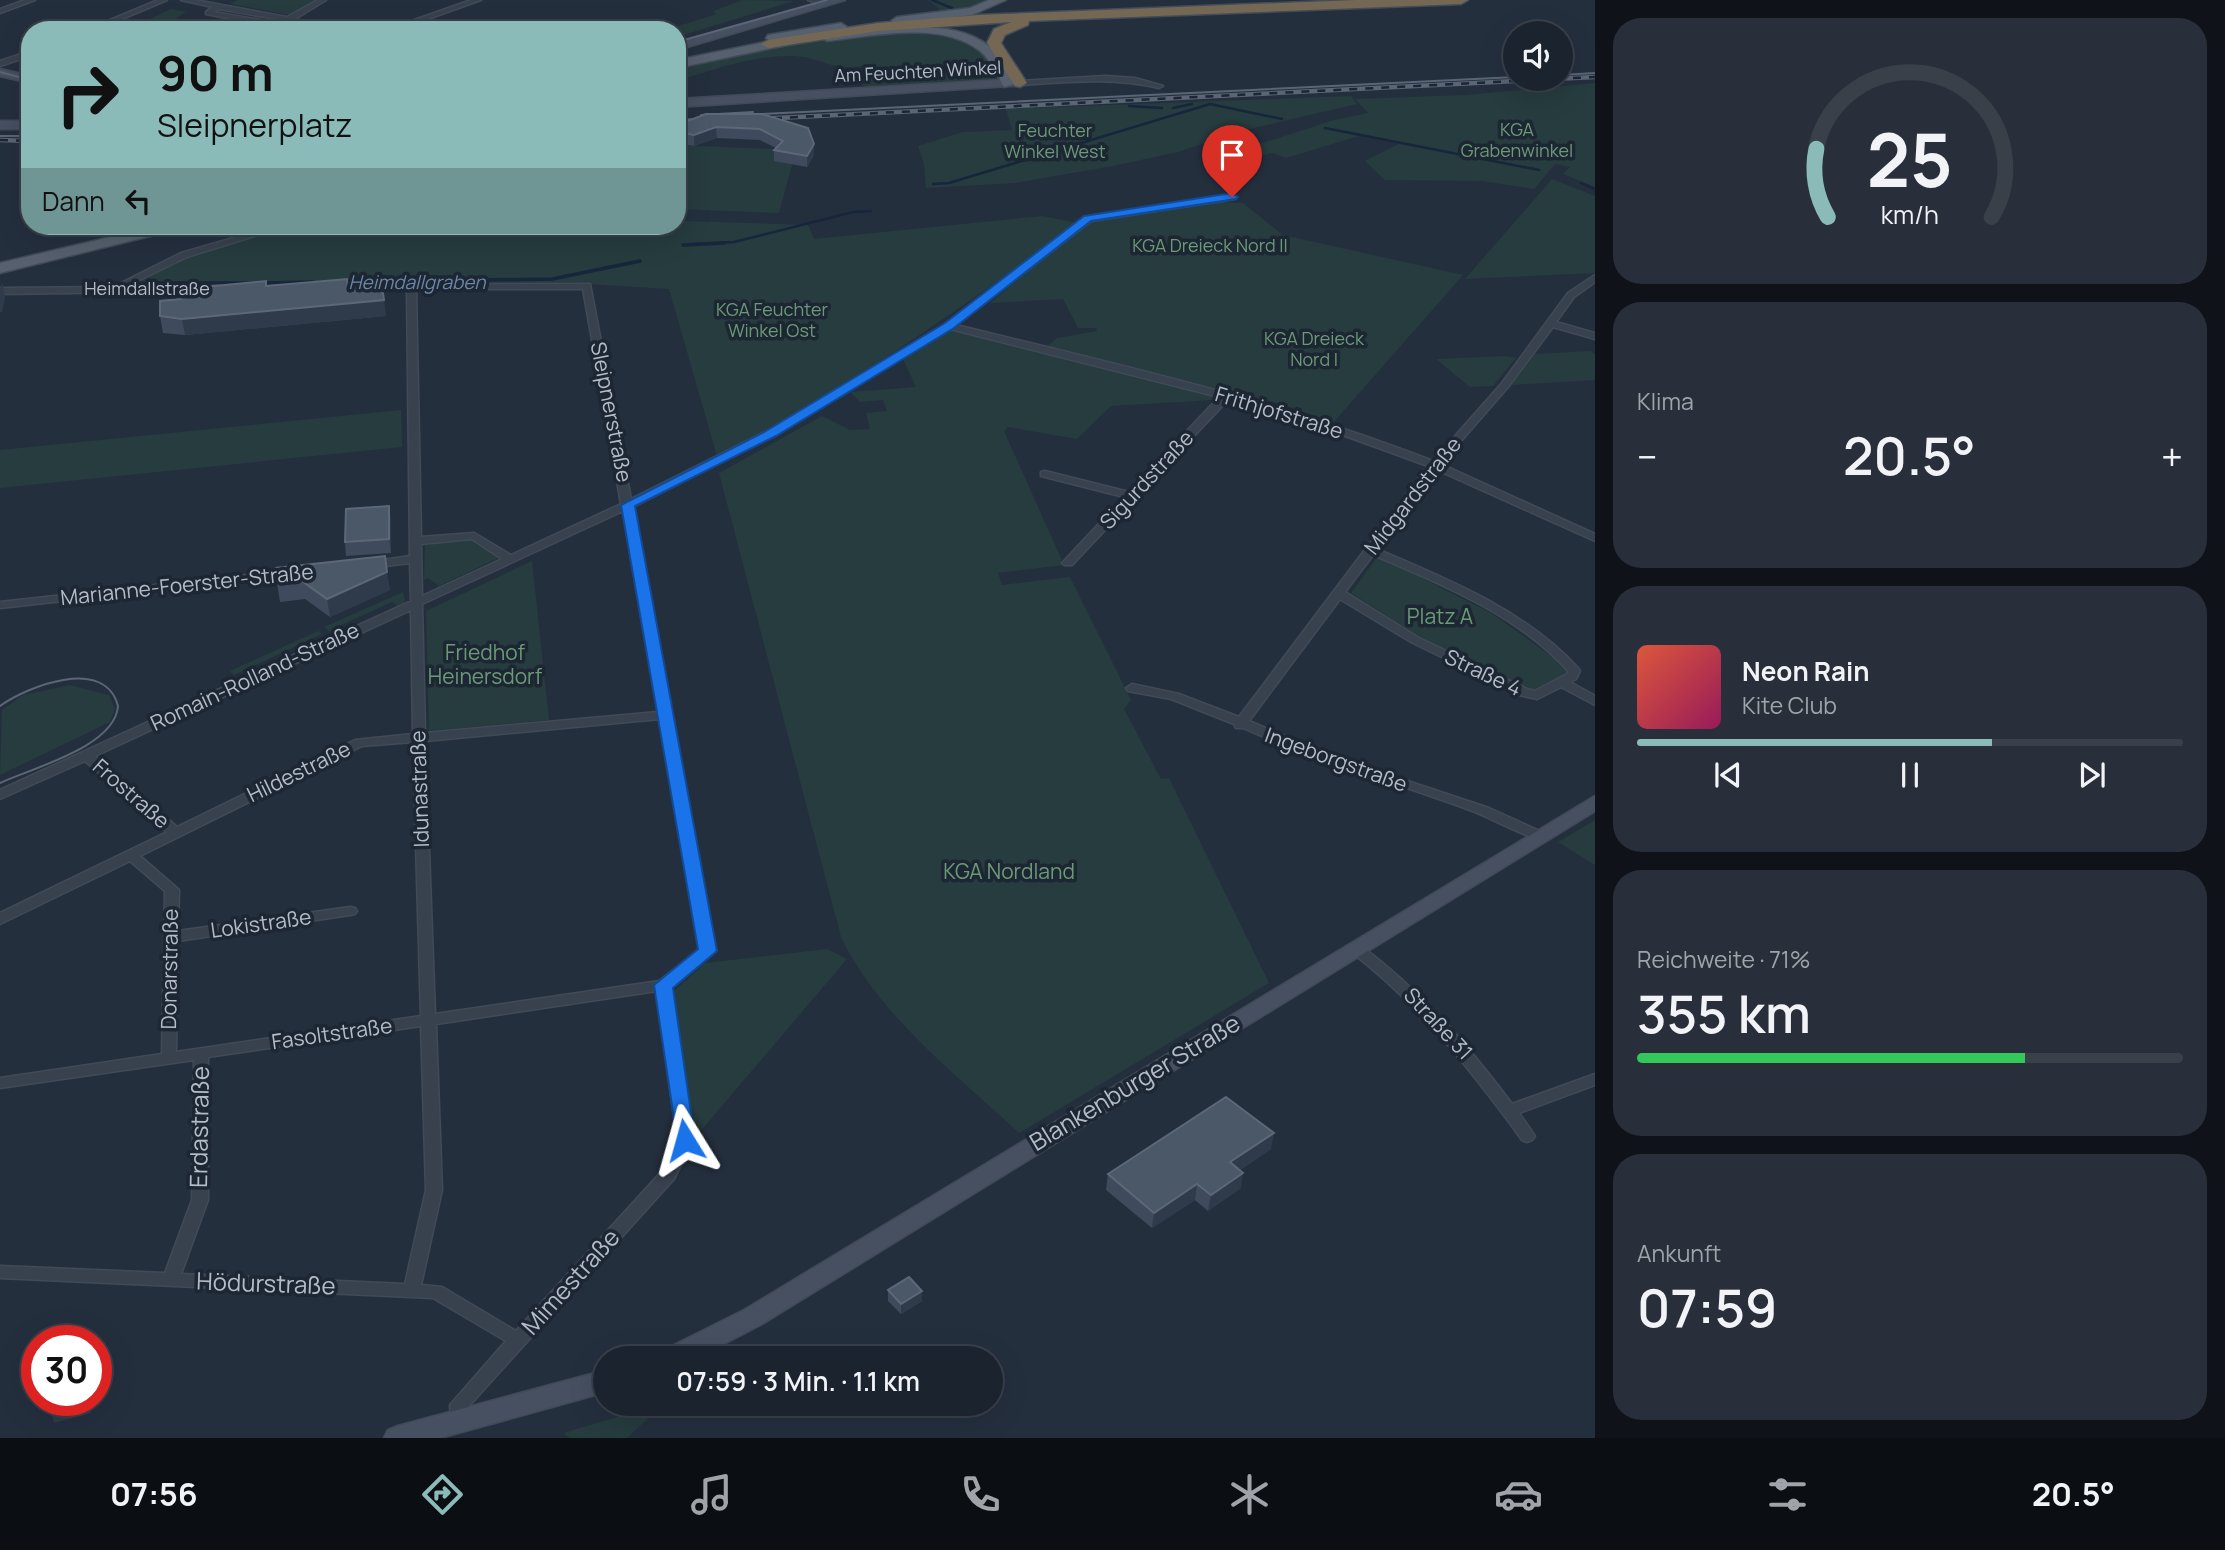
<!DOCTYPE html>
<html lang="de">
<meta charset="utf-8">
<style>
body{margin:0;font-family:Manrope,sans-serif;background:#282f3a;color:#f1f3f6;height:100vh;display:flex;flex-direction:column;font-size:26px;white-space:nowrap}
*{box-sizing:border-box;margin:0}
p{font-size:23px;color:#a0a4aa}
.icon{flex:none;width:38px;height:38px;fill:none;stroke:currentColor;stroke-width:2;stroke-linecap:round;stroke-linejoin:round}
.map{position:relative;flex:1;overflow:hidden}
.sheet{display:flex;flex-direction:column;gap:18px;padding:18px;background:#0f1319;width:630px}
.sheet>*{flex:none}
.banner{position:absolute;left:21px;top:21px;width:665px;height:214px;border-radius:28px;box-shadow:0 7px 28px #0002,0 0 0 2px #39404a;background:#8bbbb9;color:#111;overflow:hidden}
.controls{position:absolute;left:1503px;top:21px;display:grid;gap:14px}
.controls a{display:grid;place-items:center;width:70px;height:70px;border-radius:50%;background:#1b232e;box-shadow:0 7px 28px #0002,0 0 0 2px #39404a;font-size:35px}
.speed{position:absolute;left:21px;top:1325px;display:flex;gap:14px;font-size:35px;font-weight:700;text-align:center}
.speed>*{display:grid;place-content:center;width:91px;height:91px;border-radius:50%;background:#1b232e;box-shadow:0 7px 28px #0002,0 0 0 2px #39404a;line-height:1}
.speed .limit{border:10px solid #d22;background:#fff;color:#111}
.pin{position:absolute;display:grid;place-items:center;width:60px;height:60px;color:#fff;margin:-72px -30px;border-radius:50% 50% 50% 0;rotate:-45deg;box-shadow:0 0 7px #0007}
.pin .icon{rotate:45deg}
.me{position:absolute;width:77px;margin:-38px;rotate:352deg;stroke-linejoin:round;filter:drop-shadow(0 0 5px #0008)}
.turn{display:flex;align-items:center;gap:24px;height:147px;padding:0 21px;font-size:32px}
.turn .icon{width:91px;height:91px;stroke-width:2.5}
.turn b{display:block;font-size:49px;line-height:60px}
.then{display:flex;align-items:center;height:66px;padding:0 21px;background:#0003;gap:14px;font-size:26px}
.big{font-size:52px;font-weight:600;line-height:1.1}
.sheet .card{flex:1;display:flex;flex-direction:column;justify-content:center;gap:10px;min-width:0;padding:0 24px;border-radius:28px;background:#282f3a}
.sheet .dial{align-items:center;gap:0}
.dial svg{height:182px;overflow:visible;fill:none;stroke:#39404a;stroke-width:7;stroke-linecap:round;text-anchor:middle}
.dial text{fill:#f1f3f6;stroke:none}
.song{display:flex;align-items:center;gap:21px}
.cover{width:84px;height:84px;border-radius:10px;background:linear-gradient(135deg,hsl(10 70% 55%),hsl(330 70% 35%))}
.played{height:7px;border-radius:4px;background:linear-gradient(90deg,#8bbbb9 65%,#39404a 65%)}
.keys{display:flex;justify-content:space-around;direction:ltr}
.heat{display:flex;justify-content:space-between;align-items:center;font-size:38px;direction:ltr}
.charge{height:10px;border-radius:5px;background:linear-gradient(90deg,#34c759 71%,#39404a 0)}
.trip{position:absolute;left:593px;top:1346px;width:410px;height:70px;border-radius:35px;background:#1b232e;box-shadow:0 7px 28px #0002,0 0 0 2px #39404a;font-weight:600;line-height:70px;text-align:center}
.tabs{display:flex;height:112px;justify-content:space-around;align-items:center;background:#0b0e12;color:#a0a4aa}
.tabs .icon{width:49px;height:49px}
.tabs .active{color:#8bbbb9}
.tabs b{font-size:32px;color:#f1f3f6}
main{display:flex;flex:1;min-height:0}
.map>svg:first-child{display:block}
</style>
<main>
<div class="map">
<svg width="1595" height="1438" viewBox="0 0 1595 1438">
<rect width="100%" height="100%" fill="#242f3e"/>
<path fill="#263c3f" d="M238,0H316L290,15L230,4Z
M743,0L794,1L677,37V30H666L717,14L713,11Z
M928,0H994L977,7L944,13Z
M171,9L186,12L176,18L206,24L192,30H126Z
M902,33C938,34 985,37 998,78L986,81L867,87L859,83L853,72L865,68L862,66C831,71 820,57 793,56C753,55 715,69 677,81V67L801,42Z
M1595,83V187L1563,174L1570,167L1555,164L1534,189L1482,181L1385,180L1365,161L1399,144L1359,136L1286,158L1272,153L1216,166L1207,161L1334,120L1368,113L1355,99L1466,95Z
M1351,96L1357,104L1237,132L1178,152L1113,166L1015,183L926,188L924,164L918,146L963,132L1012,130L1006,109Z
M677,145L796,150L779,213L677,209Z
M1552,179L1595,196V273L1465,279Z
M1206,201L1243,203L1283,235L1463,275L1333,423C1303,413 1241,383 1213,400L1111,406L1077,439L1008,427L1004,431L1064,565L998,573L1002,585L1070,577L1131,700L1124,709L1161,779L1169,778L1269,983L1019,1133C956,1074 879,1016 841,937L719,473L822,416L850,430L870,429L866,413L887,411L883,400L860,402L850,392L916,387L903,359L947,330L1043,350L1057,338L1097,331L1096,328H1078L1063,299L990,303L1080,227L1092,221Z
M1042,216L1078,223C962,308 845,391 717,456L669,289L587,284L133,285C155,260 240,238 274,232L278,226H677V221H684L808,225L814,239Z
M1591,351L1595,355V380L1511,385L1535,354Z
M1506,356L1516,358L1493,386L1470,387L1436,359Z
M401,410L402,447L0,488V450Z
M468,539L476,541L498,558L439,586L428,578L424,580L425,545Z
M1378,556L1491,613L1571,670L1533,692L1429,643L1351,593Z
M532,561L549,720L429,731L426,611Z
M403,592L405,601L398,606L392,602L339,626L343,630L334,635L324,627Z
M318,631L322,634L234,675L230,671Z
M70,685L109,695L115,709L110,722L0,775L2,710L23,695Z
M1595,820V865L1558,842Z
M827,949L847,959L693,1140L671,994L705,963Z
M651,1407L656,1411L627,1438H570L563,1433Z"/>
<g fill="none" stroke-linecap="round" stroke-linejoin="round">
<path stroke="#17263c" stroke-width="2.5" d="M932,0L952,8
M1129,106L1162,108
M1173,108L1192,104
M1325,128L1539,170
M1581,183L1595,189
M933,184L949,183L1210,104L1282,119
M694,244L734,242L853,212L871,211"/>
<path stroke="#17263c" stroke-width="3.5" d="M683,245L724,243
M343,282L552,279L640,261
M149,283H254
M262,283L313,282"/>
<g stroke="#414a57" stroke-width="3">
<path id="street" d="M25,0H35L0,13V9Z
M158,0H167L96,30H86Z
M181,0H195L287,17L318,0H326L295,19L347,30H331L290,22L279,27L243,21L229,30H221L236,20L206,14V12L212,7ZM219,9L282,20L278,23L214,12Z
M471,0H481L397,30H386Z
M808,0H819L829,4L826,6Z
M30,51V56L0,66V61Z
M1105,76L1135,78L1163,86L1159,88C1113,77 1067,82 1020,85L1016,83L1020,81Z
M1232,195L1236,197L1235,199L1091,221L956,325C1117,364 1279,401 1433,461L1502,383L1568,293L1595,275V282L1574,297L1556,322L1595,333V339L1553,327L1508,387L1441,464L1595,534V541L1437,470L1377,549C1448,579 1526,611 1578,668L1580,671L1576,679L1570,682L1595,696V705L1561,687L1537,699L1519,695L1411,642L1340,599L1249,721L1341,759L1489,808L1544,833L1546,836L1544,839C1532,841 1489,817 1475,812C1398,783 1319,762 1243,728H1236L1234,724L1171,699L1128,691L1126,688L1132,684L1179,694L1239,717L1428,466L1326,429L1228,400L1072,565H1064L1062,563L1064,561L1124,497L1041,476V472L1045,471L1129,492L1219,397L950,329L775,435L633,507L715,951L670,987L693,1140L674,1179L468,1407L469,1421L466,1426L460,1428L454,1426L451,1421L450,1405L506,1341L433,1298L0,1278V1266L165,1273L192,1200L194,1060L0,1088V1078L162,1054L165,891L130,861L0,924V913L167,832L85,761L0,799V790L411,601L410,563L369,568L363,565L369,562L410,556L407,289L333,290L330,289V285L590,284L631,499L767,431L946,324L1085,217ZM416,289H583L621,504L511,555L474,533L421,537ZM623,511L658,712L425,733L422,604ZM472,539L502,559L422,596L421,544ZM1373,555C1441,584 1518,615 1568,671L1567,674L1535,691L1527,689L1419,638L1345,592ZM411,610L413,734L355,740L177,827L95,756ZM660,719L701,949L659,981L435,1014L425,741ZM413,742L421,1016L176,1052L178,941L350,915L355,914L357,911L355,908L350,907L178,931L179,890L140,856L362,746ZM657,991L677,1140L662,1171L516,1331L442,1287L421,1285L442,1190L436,1024ZM421,1026L426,1190L405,1284L181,1274L208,1200V1057Z
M264,229L271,231L187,257L125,287L220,286V290L217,291L0,294V288L113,287L181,253Z
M292,570L298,573L296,575L0,608V602Z
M1355,943L1360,945C1420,990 1467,1044 1512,1104L1595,1074V1085L1519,1113L1535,1136L1532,1140L1527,1142L1522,1140C1471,1070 1419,1004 1350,951L1348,948L1350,945Z"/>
</g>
<g stroke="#414a57" stroke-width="3">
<path id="secondary" d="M828,0H845L677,50V43Z
M0,69L30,76V83L0,76Z
M1020,79L1024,81V85L677,107V99Z
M0,121H30V129H0Z
M1595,796V811L762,1324L697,1358H660L664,1350L744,1310Z
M606,1370V1392L440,1438H384L388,1430L398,1426Z"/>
</g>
<g stroke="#414a57" stroke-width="3">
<path id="primary" d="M989,0H1006L972,15L897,25L891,21L897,17L970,8Z
M841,23L847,27L845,30L792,38V44L677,68V60L770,41L766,38L768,35Z
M886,28C919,26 965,24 991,48C1002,58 1008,72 1015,84L1004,87C997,75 991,60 980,51C940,20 873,36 827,41L821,37L827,33Z
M157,226H181L179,229L0,273V263Z"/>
</g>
<g stroke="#434c59" stroke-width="3">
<path id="highway" d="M1356,0H1468L1461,4L1029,21L1028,25L1005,35L1001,43L1027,83L1020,87L1015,86L987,43L994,29L1011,22L878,31L768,48L761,44L768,40L878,23L979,15Z"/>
</g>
<use href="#street" fill="#38414e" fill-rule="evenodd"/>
<use href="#secondary" fill="#465061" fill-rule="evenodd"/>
<use href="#primary" fill="#56606e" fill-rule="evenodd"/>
<use href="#highway" fill="#746855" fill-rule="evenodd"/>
<path stroke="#5a6575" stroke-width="2" d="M677,42L827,0
M0,72L30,80
M1561,75L1595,73
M701,115L753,112
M744,115L1516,77
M677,120L712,118
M0,136H30
M0,706C28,686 105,656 118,706C115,747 32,768 0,783"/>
<g stroke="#5a6575" stroke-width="4.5">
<path id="rail" d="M758,119L1595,77
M677,123L702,121
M0,140L30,141"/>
</g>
<use href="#rail" stroke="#1d2633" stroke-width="2.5" stroke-dasharray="8" stroke-linecap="butt"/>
</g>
<path fill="#3f4b5c" d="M762,114L814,155L807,167L774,161V150L776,148L760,140L717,138L694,146L677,143V125Z
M266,281V286L348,289L386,316L185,335L163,333L160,316L181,299Z
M391,519V553L346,556L345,542Z
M276,568L390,590L330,617L305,599L280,602L277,583Z
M1271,1149L1240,1170L1241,1188L1208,1211L1195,1200L1152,1228L1106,1190L1108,1174Z
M888,1290L922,1301L901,1314L888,1301Z"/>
<path fill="#2f3b4b" d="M716,127L717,138L694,146V135Z
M814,144V155L807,167V156Z
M2,282L5,298L2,312H0V289Z
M384,300L386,316L185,335L182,319Z
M389,506L391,519V553L389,539Z
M387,572L390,590L330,617L327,599Z
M1274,1133L1271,1149L1228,1178L1230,1162Z
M1243,1173L1241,1188L1208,1211L1211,1195Z
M1197,1184L1195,1200L1152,1228L1154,1213Z
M922,1291V1301L901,1314V1304Z
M88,1400H90L91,1413L54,1423L51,1412Z"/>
<path fill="#4b5868" stroke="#5c6777" stroke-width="2" d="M706,114H762L808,128L814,144L807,156L774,150L783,141L760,129L716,127L694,135L677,132V125Z
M347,279L348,289L382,286L384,300L182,319L160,316V301L181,299L182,296L204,287L266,281V286Z
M389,506V539L345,542L346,509Z
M385,556L387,572L327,599L302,581L277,583L276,568Z
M1226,1097L1274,1133L1230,1162L1243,1173L1211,1195L1197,1184L1154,1213L1108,1174Z
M909,1277L922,1291L901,1304L888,1290Z
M50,1400H88V1402L51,1412Z"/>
<path fill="#1a73e8" stroke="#114b97" stroke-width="2" d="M1232,193L1238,197L1236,199L1091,221L954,328L776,436L635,506L717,951L673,988L695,1140L692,1146H678L654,985L698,949L621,505L766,431L945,323L1084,216Z"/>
<g text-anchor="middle" stroke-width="7" stroke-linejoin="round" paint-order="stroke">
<g font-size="18" fill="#b4bcc9" stroke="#1d2633">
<text transform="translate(918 72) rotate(-3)" y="6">Am Feuchten Winkel</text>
<text x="147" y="295">Heimdallstraße</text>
</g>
<g font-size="18" fill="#6b9a76" stroke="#1d2633">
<text x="1517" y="136">KGA<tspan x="1517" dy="21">Grabenwinkel</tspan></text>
<text x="1055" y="137">Feuchter<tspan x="1055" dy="21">Winkel West</tspan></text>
<text x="1210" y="252">KGA Dreieck Nord II</text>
<text x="772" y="316">KGA Feuchter<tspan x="772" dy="21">Winkel Ost</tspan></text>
<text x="1314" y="345">KGA Dreieck<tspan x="1314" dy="21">Nord I</tspan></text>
</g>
<g font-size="19" font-style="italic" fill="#6d86a8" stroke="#1d2633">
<text x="417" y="289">Heimdallgraben</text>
</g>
<g font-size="21" fill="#b4bcc9" stroke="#1d2633">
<text transform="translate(611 412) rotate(79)" y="7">Sleipnerstraße</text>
<text transform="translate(1279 413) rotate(17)" y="7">Frithjofstraße</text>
<text transform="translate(1147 480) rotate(-47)" y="7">Sigurdstraße</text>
<text transform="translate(1413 496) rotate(-52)" y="7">Midgardstraße</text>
<text transform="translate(187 585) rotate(-6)" y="7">Marianne-Foerster-Straße</text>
<text transform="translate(1483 673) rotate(25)" y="7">Straße 4</text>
<text transform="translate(255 677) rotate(-25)" y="7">Romain-Rolland-Straße</text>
<text transform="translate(1336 760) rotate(20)" y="7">Ingeborgstraße</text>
<text transform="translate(299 772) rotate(-26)" y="7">Hildestraße</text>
<text transform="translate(420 789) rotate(-92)" y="7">Idunastraße</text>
<text transform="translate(131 794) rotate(41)" y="7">Frostraße</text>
<text transform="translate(261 924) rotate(-8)" y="7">Lokistraße</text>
<text transform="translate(170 969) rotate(-89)" y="7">Donarstraße</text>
<text transform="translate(1438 1024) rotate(47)" y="7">Straße 31</text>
<text transform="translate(332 1034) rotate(-8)" y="7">Fasoltstraße</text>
</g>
<g font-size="21" fill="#6b9a76" stroke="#1d2633">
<text x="1440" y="624">Platz A</text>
<text x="485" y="660">Friedhof<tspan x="485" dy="24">Heinersdorf</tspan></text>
<text x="1009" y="879">KGA Nordland</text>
</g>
<g font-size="24" fill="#b4bcc9" stroke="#1d2633">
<text transform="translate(1135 1083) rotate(-31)" y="8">Blankenburger Straße</text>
<text transform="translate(200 1127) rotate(-89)" y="8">Erdastraße</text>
<text transform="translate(571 1282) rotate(-48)" y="8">Mimestraße</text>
<text transform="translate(266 1284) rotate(2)" y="8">Hödurstraße</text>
</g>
</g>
</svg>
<div class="controls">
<a><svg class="icon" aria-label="sound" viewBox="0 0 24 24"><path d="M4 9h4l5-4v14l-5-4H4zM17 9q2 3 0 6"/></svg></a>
</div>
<div class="speed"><div class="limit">30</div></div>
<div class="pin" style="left:1232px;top:197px;background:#d93025"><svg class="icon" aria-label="arrive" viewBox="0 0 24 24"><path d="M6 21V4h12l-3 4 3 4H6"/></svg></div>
<svg class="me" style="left:685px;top:1140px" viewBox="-20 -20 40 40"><path d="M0-17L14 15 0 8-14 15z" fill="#1a73e8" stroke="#fff" stroke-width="4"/></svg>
<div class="trip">07:59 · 3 Min. · 1.1 km</div>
<div class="banner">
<div class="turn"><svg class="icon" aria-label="right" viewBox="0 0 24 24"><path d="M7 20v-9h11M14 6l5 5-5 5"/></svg><div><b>90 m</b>Sleipnerplatz</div></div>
<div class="then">Dann<svg class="icon" aria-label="left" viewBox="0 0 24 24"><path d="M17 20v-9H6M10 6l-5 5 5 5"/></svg></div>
</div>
</div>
<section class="sheet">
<div class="card dial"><svg viewBox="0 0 100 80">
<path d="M14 69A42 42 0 1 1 86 69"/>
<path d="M14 69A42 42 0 0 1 9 39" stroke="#8bbbb9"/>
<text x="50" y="56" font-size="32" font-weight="700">25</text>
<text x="50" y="72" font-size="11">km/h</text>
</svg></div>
<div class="card"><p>Klima</p>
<div class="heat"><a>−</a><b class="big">20.5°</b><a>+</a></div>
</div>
<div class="card">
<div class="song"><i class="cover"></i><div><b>Neon Rain</b><p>Kite Club</p></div></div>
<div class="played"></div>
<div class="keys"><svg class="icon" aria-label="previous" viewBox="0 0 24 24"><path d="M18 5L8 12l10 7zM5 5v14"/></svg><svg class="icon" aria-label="pause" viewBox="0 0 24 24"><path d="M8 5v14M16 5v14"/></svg><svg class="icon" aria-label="next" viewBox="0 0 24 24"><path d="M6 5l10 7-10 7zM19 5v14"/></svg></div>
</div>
<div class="card"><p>Reichweite · 71%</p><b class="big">355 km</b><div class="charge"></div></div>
<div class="card"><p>Ankunft</p><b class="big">07:59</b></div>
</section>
</main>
<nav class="tabs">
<b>07:56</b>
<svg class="icon active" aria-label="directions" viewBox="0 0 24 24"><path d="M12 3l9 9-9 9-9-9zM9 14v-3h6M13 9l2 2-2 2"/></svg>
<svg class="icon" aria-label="music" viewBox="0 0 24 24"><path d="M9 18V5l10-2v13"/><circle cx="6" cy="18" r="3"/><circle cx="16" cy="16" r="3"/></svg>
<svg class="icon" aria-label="phone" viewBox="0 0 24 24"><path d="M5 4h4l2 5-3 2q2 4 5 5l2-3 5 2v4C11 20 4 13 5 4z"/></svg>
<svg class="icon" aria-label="climate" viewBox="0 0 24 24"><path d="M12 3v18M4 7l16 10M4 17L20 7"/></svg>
<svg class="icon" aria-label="car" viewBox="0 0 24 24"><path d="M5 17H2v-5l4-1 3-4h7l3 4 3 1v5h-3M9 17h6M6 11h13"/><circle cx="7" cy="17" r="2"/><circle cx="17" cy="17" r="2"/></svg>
<svg class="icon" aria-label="filters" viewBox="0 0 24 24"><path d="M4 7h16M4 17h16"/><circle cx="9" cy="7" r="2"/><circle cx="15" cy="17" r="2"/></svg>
<b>20.5°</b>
</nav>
